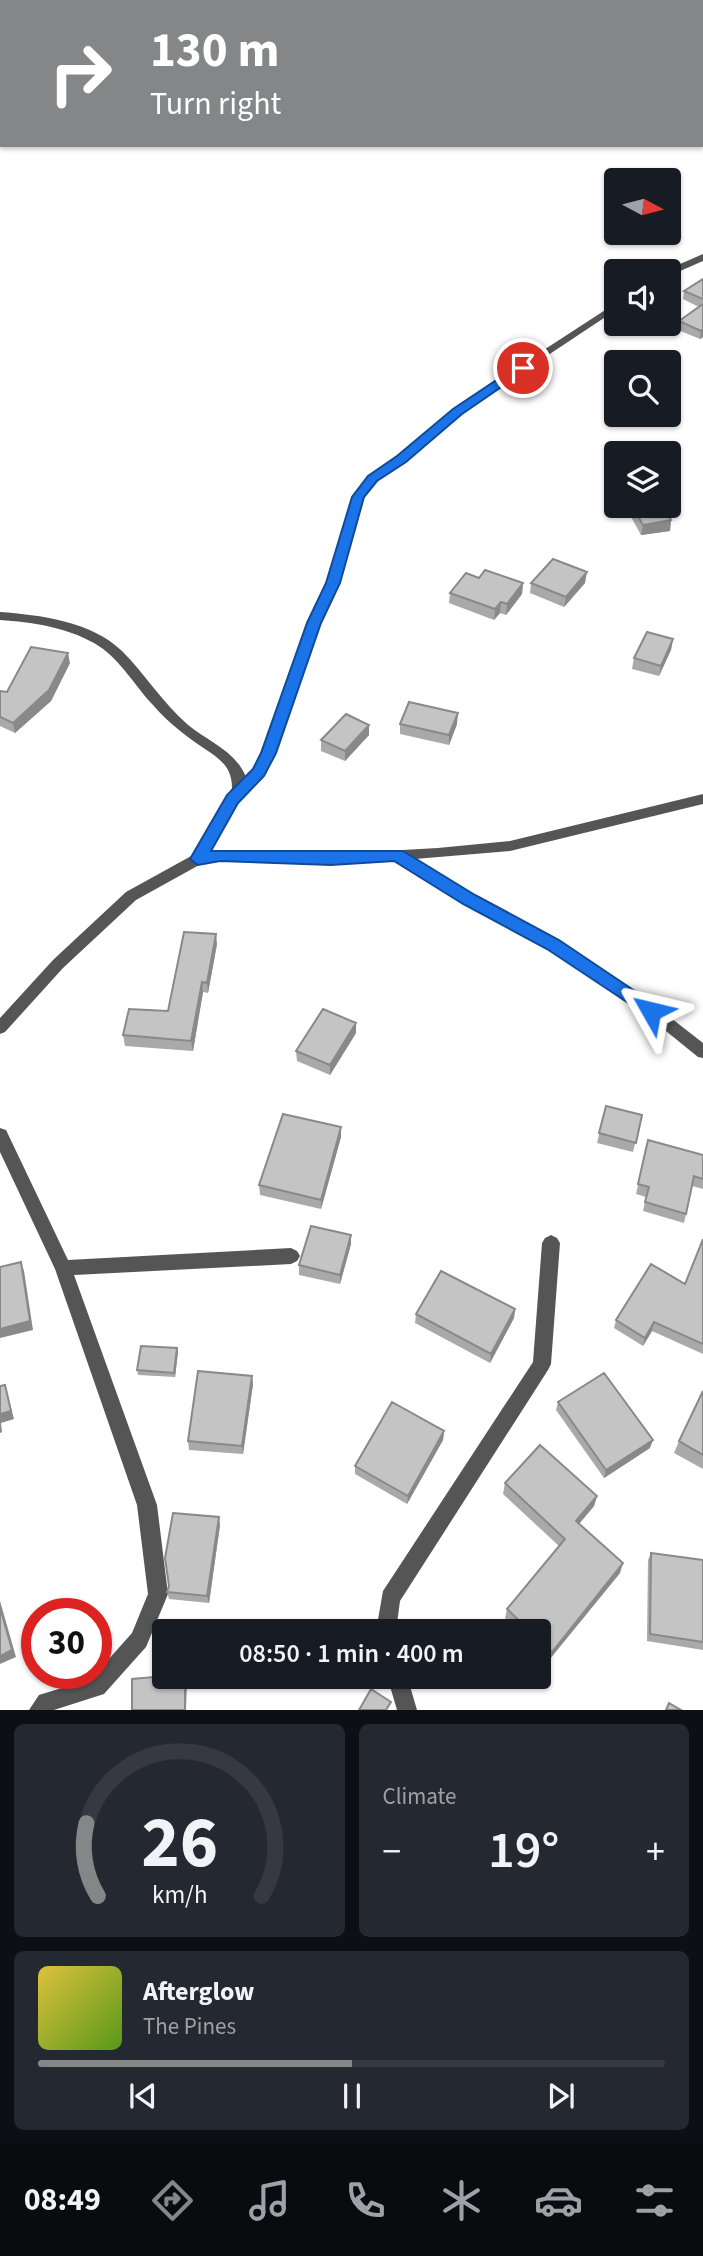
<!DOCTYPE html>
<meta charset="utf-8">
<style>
body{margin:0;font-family:"Source Sans 3",sans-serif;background:#242831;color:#f1f3f6;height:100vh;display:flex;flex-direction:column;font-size:26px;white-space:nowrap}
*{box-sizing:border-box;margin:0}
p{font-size:23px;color:#9ea1a6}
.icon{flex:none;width:38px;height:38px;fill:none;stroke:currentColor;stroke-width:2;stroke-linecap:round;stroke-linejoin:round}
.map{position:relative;height:1710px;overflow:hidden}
.drawer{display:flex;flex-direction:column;gap:14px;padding:14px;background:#0d0f14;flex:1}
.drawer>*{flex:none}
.hud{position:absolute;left:0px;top:0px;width:704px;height:147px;box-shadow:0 2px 5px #0004;background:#858687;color:#fff;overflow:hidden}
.needle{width:46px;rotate:97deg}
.tools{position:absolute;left:604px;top:168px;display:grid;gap:14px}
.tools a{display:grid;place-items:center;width:77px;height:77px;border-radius:7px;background:#171b24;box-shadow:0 2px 5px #0004;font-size:35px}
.speed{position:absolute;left:21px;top:1598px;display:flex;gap:14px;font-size:35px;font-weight:700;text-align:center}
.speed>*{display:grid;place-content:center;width:91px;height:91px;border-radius:50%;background:#171b24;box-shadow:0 2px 5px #0004;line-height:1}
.speed .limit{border:10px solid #d22;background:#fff;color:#111}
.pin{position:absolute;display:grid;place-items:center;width:60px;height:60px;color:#fff;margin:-30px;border:4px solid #fff;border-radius:50%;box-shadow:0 2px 7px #0007}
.me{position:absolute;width:77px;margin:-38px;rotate:307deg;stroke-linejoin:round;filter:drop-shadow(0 0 5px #0008)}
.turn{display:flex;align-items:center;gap:24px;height:147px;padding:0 35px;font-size:32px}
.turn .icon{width:91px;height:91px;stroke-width:2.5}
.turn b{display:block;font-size:49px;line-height:60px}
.big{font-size:52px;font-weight:600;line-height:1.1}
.drawer .card{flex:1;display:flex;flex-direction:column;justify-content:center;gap:10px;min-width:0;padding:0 24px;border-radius:10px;background:#242831}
.drawer .dial{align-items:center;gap:0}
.dial svg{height:182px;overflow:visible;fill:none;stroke:#363941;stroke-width:7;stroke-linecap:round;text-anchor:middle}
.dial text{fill:#f1f3f6;stroke:none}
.song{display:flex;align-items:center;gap:21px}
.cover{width:84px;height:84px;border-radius:10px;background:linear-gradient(135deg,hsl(50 70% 55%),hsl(90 70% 35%))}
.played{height:7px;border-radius:4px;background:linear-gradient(90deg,#858687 50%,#363941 50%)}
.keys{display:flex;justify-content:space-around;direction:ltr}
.heat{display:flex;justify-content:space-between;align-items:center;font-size:38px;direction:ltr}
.drawer .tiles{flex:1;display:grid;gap:14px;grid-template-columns:1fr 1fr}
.card:last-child{grid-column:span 2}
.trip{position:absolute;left:152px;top:1619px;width:399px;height:70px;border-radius:7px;background:#171b24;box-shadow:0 2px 5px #0004;font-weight:600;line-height:70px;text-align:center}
.tabs{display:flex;height:112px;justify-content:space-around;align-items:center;background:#090b0e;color:#9ea1a6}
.tabs .icon{width:49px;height:49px}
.tabs .on{color:#858687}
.tabs b{font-size:32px;color:#f1f3f6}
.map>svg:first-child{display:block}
</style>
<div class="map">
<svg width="703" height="1710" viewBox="0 0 703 1710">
<rect width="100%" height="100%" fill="#fff"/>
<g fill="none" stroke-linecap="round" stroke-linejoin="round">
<path fill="#555" fill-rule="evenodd" d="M703,254V261L671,275L668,276V271H664Z
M616,303V310L461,413L406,461L376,480L364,497L339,583L320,623L276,753L264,775L238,801L209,852L220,850L331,854L438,848L510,841L703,794V804L510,851L415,859L474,895L558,940L639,993L703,1043V1058L698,1057L629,1001L548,948L464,903L395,861L331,864L220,860L201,864L136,900L63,968L5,1032L0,1034V1018L53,960L126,892L193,855L232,788C232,771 225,763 211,753C190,739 170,725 153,705C133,684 120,658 94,643C65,627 32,622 0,620V612C40,615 91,621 122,651C145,674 162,702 187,724C208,742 235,750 246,777L254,769L262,753L308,623L327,583L352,497L368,476L398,457L453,409Z
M0,1128L6,1130L68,1260L291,1248L297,1251L300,1256L297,1261L291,1264L74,1275L157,1505L168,1594L146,1647L104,1694L54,1710H29L39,1695L91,1679L132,1633L148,1594L137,1505L55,1269L0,1152Z
M551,1235L557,1238L560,1243L551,1364L548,1370L400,1601L396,1631H376L383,1591L533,1362L542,1243L545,1238Z
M387,1676H407L417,1710H397Z"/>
</g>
<path fill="#a9a9a9" d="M703,279V337L700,339L678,330L679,321L699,307L683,299L684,291Z
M625,506H663L671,520L670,531L641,535Z
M479,578L523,583L522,594L506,615L500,613L494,620L449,603L450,593Z
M531,583H585L564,607L530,593Z
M673,639L671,650L659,676L632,669L634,658Z
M70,663L51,701L15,733L0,726V691L7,692Z
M400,724H457L449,745L400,734Z
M369,725V735L345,761L321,751V740Z
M217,944L208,993L203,992L193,1051L125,1046L123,1035L168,1011Z
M356,1033L330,1075L297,1061L296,1051Z
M606,1106L642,1115L633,1152L597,1143Z
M341,1137L321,1209L260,1195L259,1185Z
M648,1140L703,1155V1189L692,1186L684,1223L643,1211L646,1197L636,1194Z
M703,1239V1354L652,1331L643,1346L614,1328L616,1320L685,1284Z
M351,1244L340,1284L299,1275V1265Z
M515,1309L514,1318L490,1363L415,1323L416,1314Z
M177,1348L178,1352L175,1377L138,1375L137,1370Z
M253,1384L243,1454L189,1450L188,1441Z
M703,1391V1469L674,1453L679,1441Z
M558,1402L650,1448L604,1478L556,1410Z
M444,1431L443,1440L407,1504L355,1474V1466Z
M505,1483L597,1496L594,1506L579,1524L620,1573L549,1660L539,1650V1631H518L505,1618L507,1609L559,1546L503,1494Z
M220,1525L209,1603L169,1599L167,1592Z
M651,1553L703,1560V1650L647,1641L648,1560Z"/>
<path fill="#898989" d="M703,329V337L700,339L701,331Z
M671,520L670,531L641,535L643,525Z
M587,572L585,583L564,607L566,597Z
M523,583L522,594L506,615L507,604Z
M501,602L500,613L494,620L495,609Z
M673,639L671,650L659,676L661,666Z
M68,653L70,663L51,701L15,733L13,723Z
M458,713L457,724L449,745V735Z
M369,725V735L345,761V751Z
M216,934L217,944L208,993L207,983Z
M202,982L203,992L193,1051L191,1041Z
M356,1023V1033L330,1075V1065Z
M341,1127V1137L321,1209V1200Z
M351,1235V1244L340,1284V1275Z
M21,1262L24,1271L33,1330L0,1338V1329Z
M515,1309L514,1318L490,1363L491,1354Z
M654,1322L652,1331L643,1346L645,1338Z
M177,1348L178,1352L175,1377L174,1373Z
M252,1376L253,1384L243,1454L242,1446Z
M5,1385L14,1419L1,1423L2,1432L0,1433V1414Z
M444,1431L443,1440L407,1504L408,1496Z
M653,1440L650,1448L604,1478L606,1470Z
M597,1496L594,1506L573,1531L576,1521Z
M219,1517L220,1525L209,1603L207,1596Z
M623,1563L620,1573L549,1660L552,1652Z
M0,1601L16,1657L0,1664Z
M185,1676L187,1682L186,1710H185Z"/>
<path fill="#c4c4c4" stroke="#898989" stroke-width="2" d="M703,279V299L684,291Z
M703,304V329L701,331L679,321Z
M632,506H663L671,520L643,525Z
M553,559L587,572L566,597L531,583Z
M485,570L523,583L507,604L501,602L495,609L450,593L466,573L479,578Z
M647,632L673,639L661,666L634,658Z
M31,647L68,653L49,690L13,723L0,717V691L7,692Z
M409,702L458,713L449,735L400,724Z
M346,714L369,725L345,751L321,740Z
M184,932L216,934L207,983L202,982L191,1041L123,1035L129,1009L168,1011Z
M323,1009L356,1023L330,1065L296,1051Z
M606,1106L642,1115L636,1143L599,1133Z
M283,1114L341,1127L321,1200L259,1185Z
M648,1140L703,1155V1179L694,1176L686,1214L645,1202L649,1187L638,1184Z
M311,1226L351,1235L340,1275L299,1265Z
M703,1239V1344L654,1322L645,1338L616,1320L651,1264L685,1284Z
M21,1262L30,1321L0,1329V1267Z
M441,1271L515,1309L491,1354L416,1314Z
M141,1346L177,1348L174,1373L137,1370Z
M198,1371L252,1376L242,1446L188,1441Z
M604,1373L653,1440L606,1470L558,1402Z
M5,1385L11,1411L0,1414V1386Z
M703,1391V1455L679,1441Z
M392,1402L444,1431L408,1496L355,1466Z
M540,1445L597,1496L576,1521L623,1563L552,1652L539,1639V1631H530L507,1609L565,1539L505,1483Z
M173,1513L219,1517L207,1596L167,1592L169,1586L165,1558Z
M651,1553L703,1560V1642L650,1634Z
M0,1607L12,1650L0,1656Z
M166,1676H185V1710H132V1679Z
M371,1689L391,1702L386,1710H359Z
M669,1703L681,1710H666Z"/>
<path fill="#1a73e8" stroke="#114b97" stroke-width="2" d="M519,365L529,368L462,414L406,462L377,481L364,497L340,583L321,623L276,753L264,776L238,803L211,851H403L475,895L559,940L657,1006L660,1011L657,1016L651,1018L547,949L463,904L394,861L331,865L220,861L198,865L190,859L227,795L253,769L261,753L307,623L326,583L352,497L368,476L397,456L453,409Z"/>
</svg>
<div class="tools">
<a><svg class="needle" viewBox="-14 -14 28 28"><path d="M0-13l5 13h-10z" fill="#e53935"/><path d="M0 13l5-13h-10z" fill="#9ea1a6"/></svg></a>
<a><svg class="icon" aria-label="sound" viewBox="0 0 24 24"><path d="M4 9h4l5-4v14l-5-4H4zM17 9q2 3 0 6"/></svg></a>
<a><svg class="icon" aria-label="search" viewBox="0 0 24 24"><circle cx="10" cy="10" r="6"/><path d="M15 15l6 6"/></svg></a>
<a><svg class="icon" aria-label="layers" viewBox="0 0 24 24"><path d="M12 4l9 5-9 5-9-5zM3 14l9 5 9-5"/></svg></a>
</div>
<div class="speed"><div class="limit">30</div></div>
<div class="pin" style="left:523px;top:368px;background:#d93025"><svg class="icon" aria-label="arrive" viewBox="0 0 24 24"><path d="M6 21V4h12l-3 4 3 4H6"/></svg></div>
<svg class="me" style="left:651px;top:1011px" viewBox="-20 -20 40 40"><path d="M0-17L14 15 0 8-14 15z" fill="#1a73e8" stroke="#fff" stroke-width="4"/></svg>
<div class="trip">08:50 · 1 min · 400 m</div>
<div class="hud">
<div class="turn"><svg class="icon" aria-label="right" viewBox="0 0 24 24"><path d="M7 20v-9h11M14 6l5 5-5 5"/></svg><div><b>130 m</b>Turn right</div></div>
</div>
</div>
<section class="drawer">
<div class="tiles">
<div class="card dial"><svg viewBox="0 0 100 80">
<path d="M14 69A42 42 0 1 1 86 69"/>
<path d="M14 69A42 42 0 0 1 9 37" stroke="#858687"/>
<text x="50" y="56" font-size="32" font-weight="700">26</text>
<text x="50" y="72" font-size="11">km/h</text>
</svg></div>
<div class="card"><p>Climate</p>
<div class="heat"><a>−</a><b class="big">19°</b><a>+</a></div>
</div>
<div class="card">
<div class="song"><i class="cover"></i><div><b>Afterglow</b><p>The Pines</p></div></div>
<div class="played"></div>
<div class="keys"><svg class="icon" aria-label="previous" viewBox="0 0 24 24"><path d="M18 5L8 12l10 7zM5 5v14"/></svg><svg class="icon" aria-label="pause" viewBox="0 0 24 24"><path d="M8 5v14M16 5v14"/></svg><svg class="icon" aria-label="next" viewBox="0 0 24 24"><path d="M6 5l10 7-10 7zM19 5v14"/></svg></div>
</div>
</div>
</section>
<nav class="tabs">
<b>08:49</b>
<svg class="icon on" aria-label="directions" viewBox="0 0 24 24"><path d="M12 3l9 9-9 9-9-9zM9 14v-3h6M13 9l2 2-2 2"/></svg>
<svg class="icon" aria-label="music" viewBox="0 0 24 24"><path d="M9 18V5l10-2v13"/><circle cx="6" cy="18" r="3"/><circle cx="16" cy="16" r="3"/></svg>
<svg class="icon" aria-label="phone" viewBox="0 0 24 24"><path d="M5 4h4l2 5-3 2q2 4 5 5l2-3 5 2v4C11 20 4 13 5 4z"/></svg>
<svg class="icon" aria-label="climate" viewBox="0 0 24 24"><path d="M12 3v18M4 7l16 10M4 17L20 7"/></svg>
<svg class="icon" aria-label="car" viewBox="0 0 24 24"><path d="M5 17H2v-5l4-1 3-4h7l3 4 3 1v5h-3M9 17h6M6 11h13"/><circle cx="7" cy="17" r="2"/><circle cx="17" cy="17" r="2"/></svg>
<svg class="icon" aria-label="filters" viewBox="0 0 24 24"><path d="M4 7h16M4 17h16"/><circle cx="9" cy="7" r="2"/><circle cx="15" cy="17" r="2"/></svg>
</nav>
